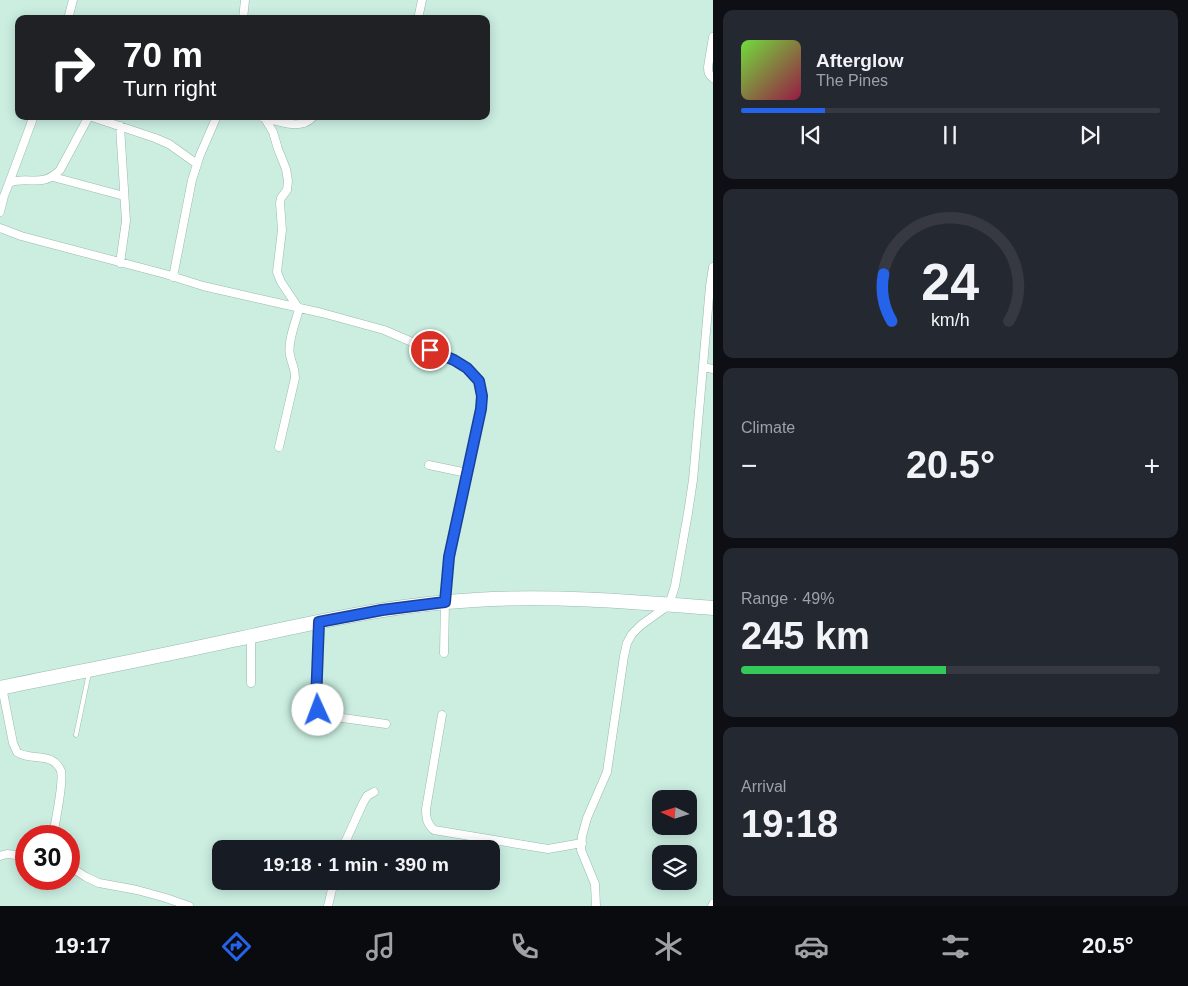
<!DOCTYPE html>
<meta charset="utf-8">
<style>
body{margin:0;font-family:Helvetica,sans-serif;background:#242831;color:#f1f3f6;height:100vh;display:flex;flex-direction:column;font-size:19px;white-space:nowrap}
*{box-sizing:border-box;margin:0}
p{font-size:16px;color:#9ea1a6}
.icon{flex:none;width:28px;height:28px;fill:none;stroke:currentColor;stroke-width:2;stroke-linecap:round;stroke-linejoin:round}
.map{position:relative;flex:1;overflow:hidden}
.panel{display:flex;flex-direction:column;gap:10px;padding:10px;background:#0d0f14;width:475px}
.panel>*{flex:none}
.guide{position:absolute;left:15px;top:15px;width:475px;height:105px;border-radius:10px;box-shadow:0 2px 12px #0003;background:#202124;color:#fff;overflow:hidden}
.needle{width:32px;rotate:274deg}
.fabs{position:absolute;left:652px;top:790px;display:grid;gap:10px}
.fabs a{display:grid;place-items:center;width:45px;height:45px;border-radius:10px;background:#171b24;box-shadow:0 2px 12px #0003;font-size:25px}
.speed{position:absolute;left:15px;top:825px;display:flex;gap:10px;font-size:25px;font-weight:700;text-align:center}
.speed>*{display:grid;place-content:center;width:65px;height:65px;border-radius:50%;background:#171b24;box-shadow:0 2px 12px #0003;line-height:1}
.speed .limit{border:8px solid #d22;background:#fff;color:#111}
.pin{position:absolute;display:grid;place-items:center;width:42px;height:42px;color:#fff;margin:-21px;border:2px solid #fff;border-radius:50%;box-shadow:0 1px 5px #0007}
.me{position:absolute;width:55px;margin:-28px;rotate:358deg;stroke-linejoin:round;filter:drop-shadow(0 0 4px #0008)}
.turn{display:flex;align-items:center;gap:18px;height:105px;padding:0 25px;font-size:22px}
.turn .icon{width:65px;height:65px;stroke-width:2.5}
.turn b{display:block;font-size:35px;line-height:42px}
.big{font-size:38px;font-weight:700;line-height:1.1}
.panel .card{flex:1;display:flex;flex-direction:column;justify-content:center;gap:8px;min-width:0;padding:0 18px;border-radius:10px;background:#242831}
.panel .dial{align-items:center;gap:0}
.dial svg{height:130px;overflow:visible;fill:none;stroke:#363941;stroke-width:7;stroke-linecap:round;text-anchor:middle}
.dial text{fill:#f1f3f6;stroke:none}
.song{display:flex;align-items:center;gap:15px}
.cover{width:60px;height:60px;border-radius:8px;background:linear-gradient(135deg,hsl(100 70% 55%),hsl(340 70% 35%))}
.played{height:5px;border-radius:2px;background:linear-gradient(90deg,#2563eb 20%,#363941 20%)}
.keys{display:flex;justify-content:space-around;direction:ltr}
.heat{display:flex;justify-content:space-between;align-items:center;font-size:28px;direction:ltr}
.charge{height:8px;border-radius:4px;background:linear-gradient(90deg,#34c759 49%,#363941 0)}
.trip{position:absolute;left:212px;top:840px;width:288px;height:50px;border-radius:10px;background:#171b24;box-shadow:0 2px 12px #0003;font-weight:700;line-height:50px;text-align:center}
.tabs{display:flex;height:80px;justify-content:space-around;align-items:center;background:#090b0e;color:#9ea1a6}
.tabs .icon{width:35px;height:35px}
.tabs .active{color:#2563eb}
.tabs b{font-size:22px;color:#f1f3f6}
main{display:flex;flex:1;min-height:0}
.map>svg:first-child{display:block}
</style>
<main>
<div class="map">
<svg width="713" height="906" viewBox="0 0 713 906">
<rect width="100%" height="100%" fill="#cbeee1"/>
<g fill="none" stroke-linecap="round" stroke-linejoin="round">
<g stroke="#99baae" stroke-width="5">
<path id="service" d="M76,735L89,673"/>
</g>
<g stroke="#99baae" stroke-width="9">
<path id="minor" d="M68,19L73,0
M243,19L245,0
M418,19L422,0
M713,37L708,67C708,73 709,75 713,78
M262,117C274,120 292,127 304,123C308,122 311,119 314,116
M264,117L273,132L278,149L286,169L288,181L287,190L281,198L280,203L282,230L277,272L281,282L299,309C296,321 287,342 290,355C292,366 295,366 295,378L279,447
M120,126L126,221L120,263
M53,177L124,196
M9,183L32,121
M0,212L4,196L9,183C29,175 41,189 60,170L89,116L155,138L169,144L197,164
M0,228L21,236L165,274L203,286L322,313L384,330L454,360L467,369L479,381L482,397L481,409L449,557L445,602L444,653
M173,277L192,180L200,155L217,116
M703,367L713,369
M429,465L467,473
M319,622L316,702C318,711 318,713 328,716L386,724
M251,637V683
M2,687L13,743L17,752C26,759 40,755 51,760C55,762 59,766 61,771C64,783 55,822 53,836
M442,715L426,809C426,818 427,824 434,830L548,849L582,843
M342,849L363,803L367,796L374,792
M0,856L7,854L26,856
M69,866L86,877L99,883L137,890L166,898L189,906
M328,906L334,881
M596,906L595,884L581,850L582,836L587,818L607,772L624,656L627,643L632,634L641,625L669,605L675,586L688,513L693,480L710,286L713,267
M712,906L713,904"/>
</g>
<g stroke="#99baae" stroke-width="15">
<path id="trunk" d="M0,688C78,672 156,657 233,640C313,623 393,604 475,600C553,595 635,602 713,608"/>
</g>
<use href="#service" stroke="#fff" stroke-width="4"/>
<use href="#minor" stroke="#fff" stroke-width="8"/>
<use href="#trunk" stroke="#fff" stroke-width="14"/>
</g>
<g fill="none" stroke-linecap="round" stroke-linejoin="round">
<g stroke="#184099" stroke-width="12">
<path id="route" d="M318,710L316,702L319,622L382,610L445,602L449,557L481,409L482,396L479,381L467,368L454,360L430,350"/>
</g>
<use href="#route" stroke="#2563eb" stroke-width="9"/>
</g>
</svg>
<div class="fabs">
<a><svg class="needle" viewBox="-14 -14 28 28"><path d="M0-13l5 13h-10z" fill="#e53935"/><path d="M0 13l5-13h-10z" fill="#9ea1a6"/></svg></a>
<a><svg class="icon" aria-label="layers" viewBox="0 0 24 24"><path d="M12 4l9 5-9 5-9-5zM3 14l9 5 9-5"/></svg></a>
</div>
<div class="speed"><div class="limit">30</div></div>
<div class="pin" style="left:430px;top:350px;background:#d93025"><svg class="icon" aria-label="arrive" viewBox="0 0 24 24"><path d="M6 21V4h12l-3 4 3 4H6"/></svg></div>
<svg class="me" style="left:318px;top:710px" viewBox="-20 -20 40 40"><circle r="19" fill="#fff"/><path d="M0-13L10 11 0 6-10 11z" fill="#2563eb"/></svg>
<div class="trip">19:18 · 1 min · 390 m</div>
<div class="guide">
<div class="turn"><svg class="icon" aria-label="right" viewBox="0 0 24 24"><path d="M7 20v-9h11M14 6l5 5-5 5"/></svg><div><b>70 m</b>Turn right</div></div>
</div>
</div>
<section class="panel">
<div class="card">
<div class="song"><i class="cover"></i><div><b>Afterglow</b><p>The Pines</p></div></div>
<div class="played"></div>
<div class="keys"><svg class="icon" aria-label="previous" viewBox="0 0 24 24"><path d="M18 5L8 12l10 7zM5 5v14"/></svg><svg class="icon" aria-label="pause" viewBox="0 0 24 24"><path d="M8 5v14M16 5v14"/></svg><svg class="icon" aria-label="next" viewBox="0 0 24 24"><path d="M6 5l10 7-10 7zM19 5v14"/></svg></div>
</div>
<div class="card dial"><svg viewBox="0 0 100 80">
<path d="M14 69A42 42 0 1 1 86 69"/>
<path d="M14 69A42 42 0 0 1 9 40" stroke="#2563eb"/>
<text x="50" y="56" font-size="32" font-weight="700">24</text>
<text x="50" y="72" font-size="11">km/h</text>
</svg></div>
<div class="card"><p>Climate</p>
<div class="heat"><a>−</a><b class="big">20.5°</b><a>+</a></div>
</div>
<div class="card"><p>Range · 49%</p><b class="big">245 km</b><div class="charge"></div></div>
<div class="card"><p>Arrival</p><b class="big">19:18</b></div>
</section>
</main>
<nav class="tabs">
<b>19:17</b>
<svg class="icon active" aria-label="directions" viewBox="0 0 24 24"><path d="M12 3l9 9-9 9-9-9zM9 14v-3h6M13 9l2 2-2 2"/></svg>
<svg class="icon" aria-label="music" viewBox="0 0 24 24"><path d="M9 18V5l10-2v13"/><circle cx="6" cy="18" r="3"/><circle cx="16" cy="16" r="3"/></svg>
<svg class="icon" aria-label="phone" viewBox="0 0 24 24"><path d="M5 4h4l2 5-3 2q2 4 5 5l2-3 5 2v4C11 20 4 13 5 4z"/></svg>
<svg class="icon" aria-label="climate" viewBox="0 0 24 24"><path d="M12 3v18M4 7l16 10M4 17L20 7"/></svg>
<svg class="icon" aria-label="car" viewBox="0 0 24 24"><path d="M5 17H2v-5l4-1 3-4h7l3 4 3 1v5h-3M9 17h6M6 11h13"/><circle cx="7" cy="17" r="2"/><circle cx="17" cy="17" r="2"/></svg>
<svg class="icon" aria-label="filters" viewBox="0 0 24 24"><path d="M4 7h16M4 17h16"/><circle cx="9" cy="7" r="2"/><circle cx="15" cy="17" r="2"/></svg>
<b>20.5°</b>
</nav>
